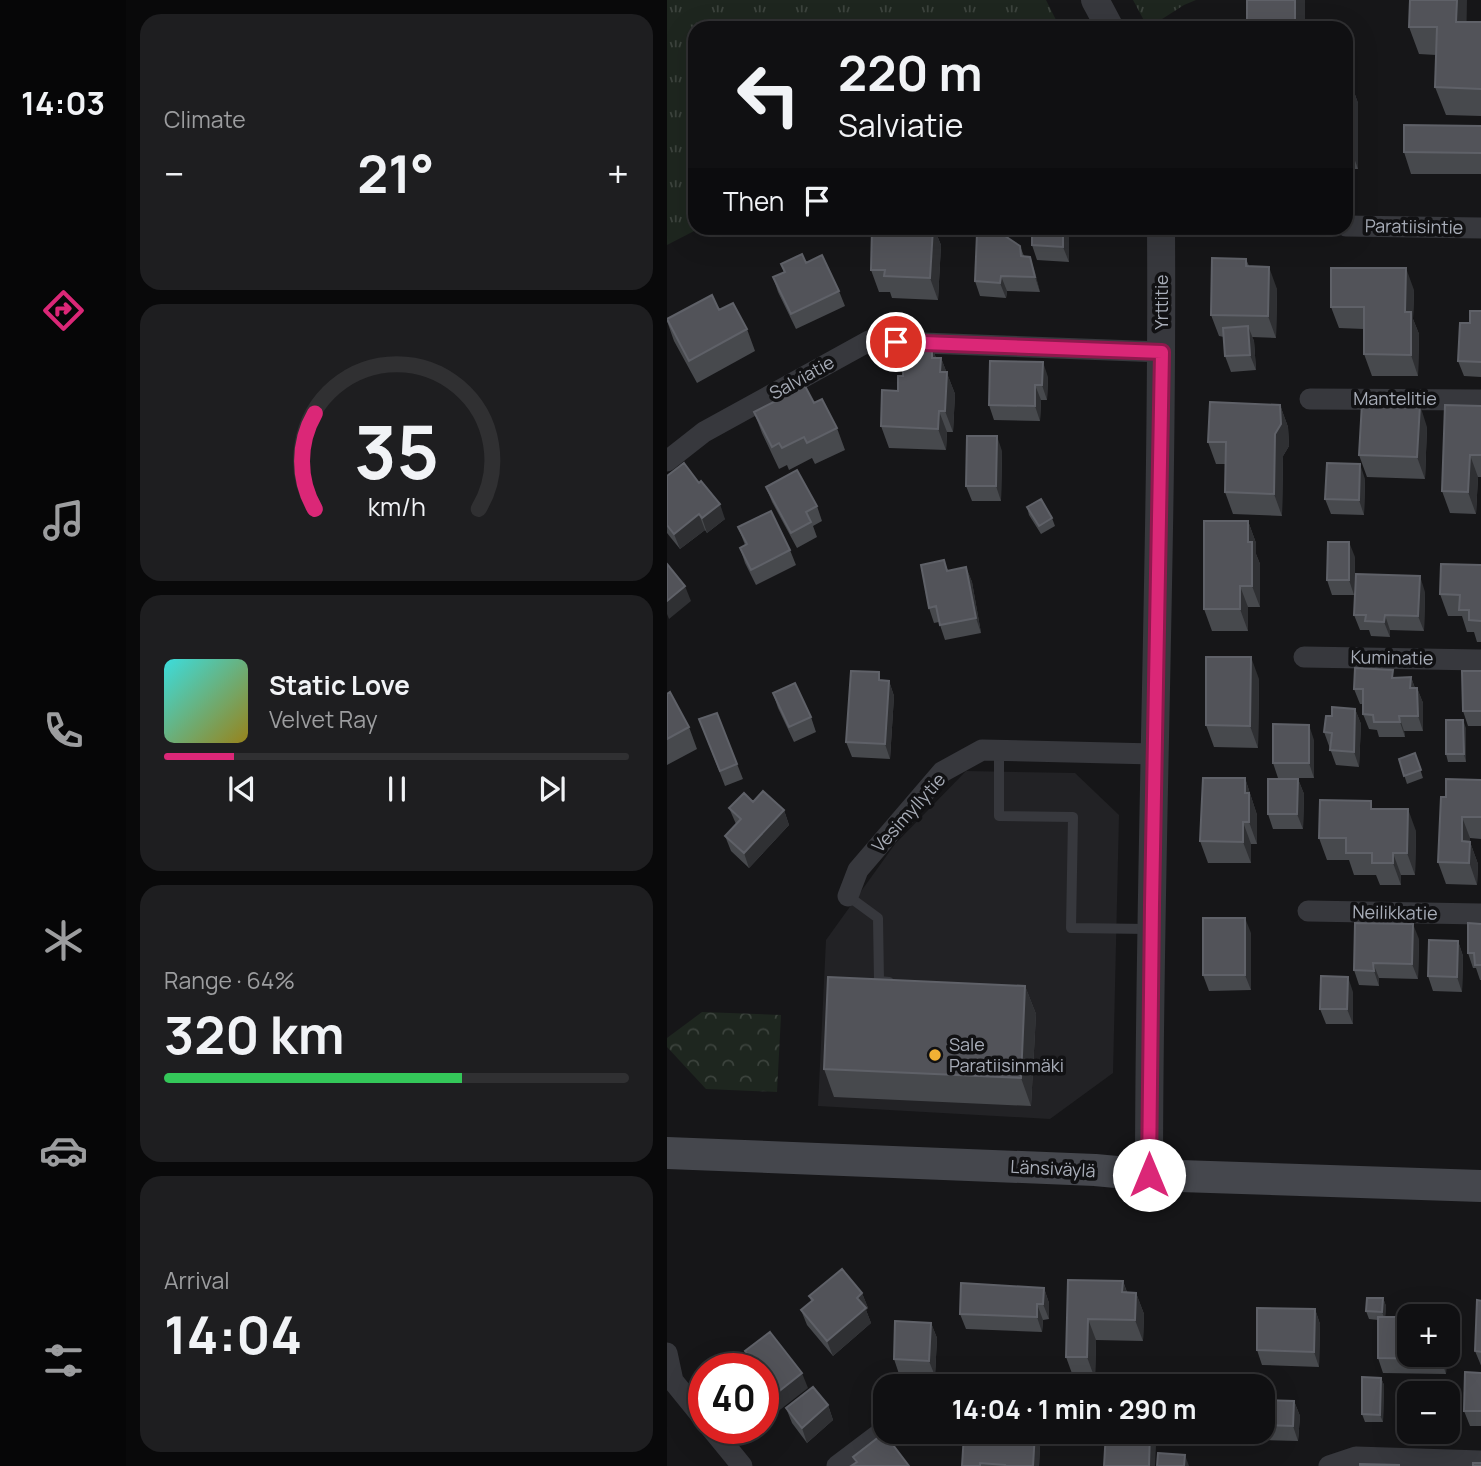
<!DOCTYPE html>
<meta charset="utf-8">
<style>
body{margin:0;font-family:Manrope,sans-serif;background:#1e1e20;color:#f1f3f6;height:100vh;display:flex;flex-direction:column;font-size:26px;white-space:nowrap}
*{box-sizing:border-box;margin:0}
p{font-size:23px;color:#9c9d9f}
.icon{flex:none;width:38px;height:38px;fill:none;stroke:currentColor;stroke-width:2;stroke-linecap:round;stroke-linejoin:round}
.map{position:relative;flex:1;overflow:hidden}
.details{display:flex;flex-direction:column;gap:14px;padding:14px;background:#09090a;width:541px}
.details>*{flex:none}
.banner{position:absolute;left:21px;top:21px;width:665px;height:214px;border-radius:21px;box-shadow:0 7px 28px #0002,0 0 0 2px #303032;background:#101012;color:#f1f3f6;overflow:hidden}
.buttons{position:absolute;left:730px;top:1304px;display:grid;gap:14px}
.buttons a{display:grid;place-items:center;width:63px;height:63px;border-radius:14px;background:#101012;box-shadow:0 7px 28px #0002,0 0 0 2px #303032;font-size:35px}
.speed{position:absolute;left:21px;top:1353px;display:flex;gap:14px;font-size:35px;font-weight:700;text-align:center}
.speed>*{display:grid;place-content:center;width:91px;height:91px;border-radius:50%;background:#101012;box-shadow:0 7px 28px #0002,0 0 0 2px #303032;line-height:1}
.speed .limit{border:10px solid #d22;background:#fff;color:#111}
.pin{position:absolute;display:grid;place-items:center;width:60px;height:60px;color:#fff;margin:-30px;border:4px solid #fff;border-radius:50%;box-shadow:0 2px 7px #0007}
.me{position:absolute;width:77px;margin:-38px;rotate:0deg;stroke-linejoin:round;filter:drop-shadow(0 0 5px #0008)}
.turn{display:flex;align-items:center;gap:24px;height:147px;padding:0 35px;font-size:32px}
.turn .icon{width:91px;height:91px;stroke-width:2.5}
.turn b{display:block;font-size:49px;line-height:60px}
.then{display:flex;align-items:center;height:66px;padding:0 35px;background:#0003;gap:14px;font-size:26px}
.big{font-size:52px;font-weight:700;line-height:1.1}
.details .widget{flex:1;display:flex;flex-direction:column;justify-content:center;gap:10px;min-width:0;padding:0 24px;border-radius:21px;background:#1e1e20}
.details .dial{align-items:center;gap:0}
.dial svg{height:182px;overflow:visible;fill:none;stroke:#303032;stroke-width:7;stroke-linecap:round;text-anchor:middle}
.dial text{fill:#f1f3f6;stroke:none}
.song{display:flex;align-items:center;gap:21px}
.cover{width:84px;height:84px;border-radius:10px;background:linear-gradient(135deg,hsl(180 70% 55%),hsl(50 70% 35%))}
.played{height:7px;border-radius:4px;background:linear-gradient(90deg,#db2777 15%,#303032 15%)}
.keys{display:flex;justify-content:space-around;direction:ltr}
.heat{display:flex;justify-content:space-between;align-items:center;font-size:38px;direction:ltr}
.charge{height:10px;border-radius:5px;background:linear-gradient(90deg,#34c759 64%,#303032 0)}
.trip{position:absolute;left:206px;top:1374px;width:402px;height:70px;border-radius:21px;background:#101012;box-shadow:0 7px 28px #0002,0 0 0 2px #303032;font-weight:700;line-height:70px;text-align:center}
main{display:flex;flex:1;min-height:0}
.dock{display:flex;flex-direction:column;width:126px;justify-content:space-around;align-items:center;background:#060607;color:#9c9d9f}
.dock .icon{width:49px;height:49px}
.dock .on{color:#db2777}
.dock b{font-size:32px;color:#f1f3f6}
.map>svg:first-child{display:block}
</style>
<main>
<nav class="dock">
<b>14:03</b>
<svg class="icon on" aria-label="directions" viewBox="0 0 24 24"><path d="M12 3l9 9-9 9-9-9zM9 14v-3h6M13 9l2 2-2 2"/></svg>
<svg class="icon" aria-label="music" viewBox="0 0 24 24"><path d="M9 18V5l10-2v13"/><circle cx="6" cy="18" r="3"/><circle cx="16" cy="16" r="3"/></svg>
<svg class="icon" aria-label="phone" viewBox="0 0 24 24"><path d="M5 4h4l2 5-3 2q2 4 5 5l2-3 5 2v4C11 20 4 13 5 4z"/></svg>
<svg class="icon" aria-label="climate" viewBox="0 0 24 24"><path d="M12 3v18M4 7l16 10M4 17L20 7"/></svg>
<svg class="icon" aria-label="car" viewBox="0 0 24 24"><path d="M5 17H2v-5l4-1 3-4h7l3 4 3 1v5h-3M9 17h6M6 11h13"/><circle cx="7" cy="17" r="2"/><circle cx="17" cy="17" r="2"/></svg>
<svg class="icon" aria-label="filters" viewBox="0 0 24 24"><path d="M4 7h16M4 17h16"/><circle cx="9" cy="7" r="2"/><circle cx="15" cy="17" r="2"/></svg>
</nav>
<section class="details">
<div class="widget"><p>Climate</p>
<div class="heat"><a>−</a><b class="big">21°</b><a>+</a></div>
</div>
<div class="widget dial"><svg viewBox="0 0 100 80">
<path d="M14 69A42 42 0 1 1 86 69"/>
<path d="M14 69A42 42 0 0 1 14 27" stroke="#db2777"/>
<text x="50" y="56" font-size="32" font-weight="700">35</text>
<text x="50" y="72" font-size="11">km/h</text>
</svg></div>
<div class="widget">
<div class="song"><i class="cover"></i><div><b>Static Love</b><p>Velvet Ray</p></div></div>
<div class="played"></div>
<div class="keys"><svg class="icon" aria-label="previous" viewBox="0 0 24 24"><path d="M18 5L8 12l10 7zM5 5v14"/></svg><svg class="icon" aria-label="pause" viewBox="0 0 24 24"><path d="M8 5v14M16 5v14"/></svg><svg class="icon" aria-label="next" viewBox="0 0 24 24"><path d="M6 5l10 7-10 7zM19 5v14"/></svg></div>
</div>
<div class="widget"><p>Range · 64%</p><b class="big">320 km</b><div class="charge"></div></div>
<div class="widget"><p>Arrival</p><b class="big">14:04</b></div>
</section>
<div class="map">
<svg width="815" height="1466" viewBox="0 0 815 1466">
<defs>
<pattern id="grass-tufts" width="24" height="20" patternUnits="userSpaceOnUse" patternTransform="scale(1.75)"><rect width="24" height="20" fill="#1e261f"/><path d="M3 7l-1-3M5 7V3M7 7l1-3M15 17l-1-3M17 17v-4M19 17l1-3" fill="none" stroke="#3c433d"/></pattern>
<pattern id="forest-crowns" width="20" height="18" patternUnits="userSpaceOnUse" patternTransform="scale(1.75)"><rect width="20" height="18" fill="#1e261f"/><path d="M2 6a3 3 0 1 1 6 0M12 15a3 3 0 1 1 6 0" fill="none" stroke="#3c433d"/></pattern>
</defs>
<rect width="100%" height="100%" fill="#161618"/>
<path fill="#222225" d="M299,771L408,773L452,815L446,1073L383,1119L151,1106L159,940L228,844Z"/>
<path fill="url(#grass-tufts)" d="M0,0H379L393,28H28V228H33L0,245Z
M466,0H529L517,5L481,28Z"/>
<path fill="url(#forest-crowns)" d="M35,1012L114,1015L110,1092L39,1089L0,1047V1038Z"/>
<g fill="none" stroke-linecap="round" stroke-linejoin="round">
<path stroke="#37383d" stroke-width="10" d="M332,750V816L406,817L404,928L482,929
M181,896L211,918L212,981L222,982"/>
<path stroke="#37383d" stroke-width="21" d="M679,226L815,228
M643,399L815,400
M0,461L37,432L202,341L495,352
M637,657L815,660
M181,896L191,870L275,772L315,750L488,754
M641,911L815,914
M0,1353L6,1381L37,1419
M44,1428L75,1466
M170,1466L219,1429
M662,1466L689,1457L815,1461"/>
<path stroke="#37383d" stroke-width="28" d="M428,0L443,28
M482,1175C482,859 496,543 494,228"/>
<path stroke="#45474d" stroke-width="32" d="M0,1153L428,1170L482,1175L815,1186"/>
</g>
<path fill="#47494d" d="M800,22H815V116L779,115L768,87L769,55L752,54L742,27Z
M679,75H681L691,103V169H679Z
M815,126V174H744L737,152Z
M205,228H267L274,245L271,300L225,298L223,292H212L204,270Z
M365,228H402V262L370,260L365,245Z
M353,246L357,256L363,257L373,292L340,291L339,298L313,296L308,281Z
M579,259L582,266L610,289L609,338L585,337L587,341L589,370L564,372L558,356L557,337L552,336L544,315Z
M114,264L172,291L178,306L129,329L111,292L106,277L117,272Z
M747,290L746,319L752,334L751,376H705L697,354V329L672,328L664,307Z
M815,311V377L797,376L791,361L803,323Z
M0,321L80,329L88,351L30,383L7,341Z
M265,347L269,358H274L288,394L286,432H280L279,450L222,448L214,426L236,376Z
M381,377L380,400H374L373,421L327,420L322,405Z
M147,403L170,428L178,450L148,464L145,458L122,470L120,465L112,469L95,433L87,412Z
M613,405L621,427L622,446L616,456L615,516L566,514L558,492L559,464H549L541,442Z
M815,406V477H811L809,514L783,513L775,491Z
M760,427L758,479L700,477L692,455Z
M335,451L334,501H305L299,486Z
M0,476L58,519L40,533L38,530L13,549L0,533Z
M698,479L697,515L664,514L658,499Z
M99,487L150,506L155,521L146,526L150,537L130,548L105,502Z
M360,507L385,518L388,526L374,534L362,515Z
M581,521L589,543V554L593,564V607H581V631H545L537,609Z
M71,527L123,550L129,565L89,585L78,563L73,548L78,545Z
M688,557L687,595H665L660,580Z
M277,560L281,571L299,567L305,582L314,633L278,640L272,622L267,623L262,608Z
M815,565V642H810L807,632H800L795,616H781L773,594Z
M758,592L757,631L723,630V637L704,636L702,630H693L687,615Z
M815,671V726H801L796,711Z
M744,677L748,688H750L756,703V731H737L738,737H712L710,730L702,729L696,714V704H693L687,689L728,678Z
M592,679L591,748L547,747L539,725Z
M215,680L222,681L227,696L223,759L185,757L179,742Z
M106,693L144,717L149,732L127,742L111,708Z
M0,694L22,727L30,749L0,765Z
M688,709L694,724L692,767L669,765L657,732L665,716Z
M50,713L76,779L58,786L32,719Z
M799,728V762H781L779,754Z
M647,740V778H611L606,763Z
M748,753L756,778L740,784L732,759Z
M578,778L590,815V844H584V863H541L533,841Z
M631,779L637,794L636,829H606L601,814Z
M815,780V839L803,838V842L811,864L810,885L779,884L771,862L779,797Z
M62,808L117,810L122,825L82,868L64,851L58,836L69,824Z
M707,809L749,831L748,875H734V885H713L709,875H687L682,860H660L652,838Z
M815,924V980H813L809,968H806L801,953Z
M584,933V990L542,991L536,975Z
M752,939L751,979L712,978V986L692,985L687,970Z
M791,941L796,956L795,992L766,991L761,976Z
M358,986L369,1014L364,1106L167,1097L157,1069Z
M686,992V1024H659L653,1009Z
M401,1280L456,1281L460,1292L469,1293L477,1314L476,1341L429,1340L428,1379H407L399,1357Z
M377,1288L382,1303V1319L376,1320L375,1332L299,1329L293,1314Z
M195,1293L201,1308L199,1310L204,1323L166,1356L140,1325L134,1310L144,1301L142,1296Z
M716,1298L719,1306L718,1317L780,1354L779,1374L716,1373L711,1358V1320L702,1319L699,1311Z
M815,1301V1368L808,1351Z
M648,1309L653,1324L652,1367L595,1365L590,1350Z
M264,1323L270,1338L268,1376L232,1374L227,1359Z
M78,1351L141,1388L84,1366Z
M815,1373V1426H803L797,1411Z
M714,1378L717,1385L716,1422H698L695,1414Z
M597,1400L627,1401L633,1416L631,1441L595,1440L592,1432H597Z
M161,1405L166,1420L140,1443L125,1423L119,1408Z
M373,1445L372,1466H295Z"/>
<path fill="#2f3033" d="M628,0H638V28H629Z
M790,0H800L799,50L789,22Z
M681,75L691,103V169L681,141Z
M266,228H267L274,245L271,300L263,278Z
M396,228H402V262L396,247Z
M363,257L368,272L373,292L368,277Z
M602,267L610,289L609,338L601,316Z
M739,268L747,290L746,319L752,334L751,376L744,355L738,312Z
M334,276L340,291L339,298L333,283Z
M581,326L587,341L589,370L583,355Z
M265,347L273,369L265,358Z
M274,358L288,394L286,432L278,411L273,372Z
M376,362L381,377L380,400L375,385Z
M368,385L374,400L373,421L368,406Z
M613,405L621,427L622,446L616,456L615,516L607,494L608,434Z
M753,405L760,427L758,479L750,457Z
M272,411L280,432L279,450L271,429Z
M330,436L335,451L334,501L329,486Z
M803,455L811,477L809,514L801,492Z
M693,464L698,479L697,515L692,500Z
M53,504L58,519L40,533L35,518Z
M32,514L38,530L13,549L7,534Z
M581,521L589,543V554L593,564V607L585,586L581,542Z
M682,542L688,557L687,595L682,580Z
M299,567L305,582L314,633L309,618Z
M753,576L758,592L757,631L751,616Z
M18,586L24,601L2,619L0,614V601Z
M573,586L581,607V631L573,609Z
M718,615L723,630V637L717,622Z
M584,657L592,679L591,748L583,726Z
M744,677L749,692L743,688Z
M222,681L227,696L223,759L218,744Z
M750,688L756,703V731L751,716Z
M688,709L694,724L692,767L687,752Z
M732,716L737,731L738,737L733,722Z
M796,720L799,728V762L797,754Z
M642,725L647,740V778L642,763Z
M578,778L590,815V844L582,822L578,793Z
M631,779L637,794L636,829L630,814Z
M741,809L749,831L748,875L740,853Z
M117,810L122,825L82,868L77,853Z
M795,817L803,838V846V842L811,864L810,885L795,841Z
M576,822L584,844V863L576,842Z
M726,853L734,875V885L726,863Z
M578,918L584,933V990L578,975Z
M746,924L752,939L751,979L745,964Z
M791,941L796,956L795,992L790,977Z
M706,963L712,978V986L707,971Z
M681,977L686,992V1024L680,1009Z
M358,986L369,1014L364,1106L354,1078Z
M456,1281L463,1303L455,1292Z
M377,1288L382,1303V1319L376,1304Z
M195,1293L201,1308L199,1310L204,1323L166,1356L160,1341L190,1298Z
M469,1293L477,1314L476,1341L468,1320Z
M716,1298L719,1306L718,1320L715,1312Z
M370,1304L376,1320L375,1332L370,1317Z
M648,1309L653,1324L652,1367L647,1352Z
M421,1319L429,1340L428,1379L420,1357Z
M264,1323L270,1338L268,1376L262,1361Z
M774,1354H780L779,1374L774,1359Z
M135,1373L141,1388L96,1423V1404Z
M714,1378L717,1385L716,1422L713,1415Z
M627,1401L633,1416L631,1441L626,1426Z
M161,1405L166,1420L140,1443L135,1428Z
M368,1432L373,1445L372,1466H366Z
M483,1432L489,1446L488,1466H482Z
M518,1455L522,1466H517Z"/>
<path fill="#525359" stroke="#5f6168" stroke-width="2" d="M580,0H628V28H656H580Z
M743,0H790L789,22H815V89L768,87L770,27H742Z
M555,22V28H533L532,24Z
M679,75H681V141H679Z
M737,125L815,126V153L737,152Z
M205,228H266L263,278L217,276L218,270H204Z
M365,228H396V247L365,245Z
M310,233L335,234L353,246L354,256L363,257L368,277L334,276L333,283L308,281Z
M135,254L139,263L155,255L172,291L124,314L106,277L118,272L114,264Z
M545,258L579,259V266L602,267L601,316L544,315Z
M664,268H739L738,312H744V355L697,354V307H664Z
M45,295L52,310L66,303L80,329L22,361L0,319Z
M803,311H815V362L791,361L793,323H803Z
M581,326L583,355L558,356L556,328Z
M237,346L265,347V358H274L273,372H280L278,411H272L271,429L214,426L215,390L231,391V376H236Z
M323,361L376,362L375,385H368V406L322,405Z
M138,386L147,403L155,399L170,428L140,443L137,437L115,448L112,443L105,447L87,412Z
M543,402L613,405L614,424L608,434L607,494L558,492L559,442H541Z
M695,403L753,405L750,457L692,455Z
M778,405L815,406V455H803L801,492L775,491Z
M300,436H330L329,486H299Z
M17,463L32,483L34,481L53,504L35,518L32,514L7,534L0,525V476Z
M660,463L693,464L692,500L658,499Z
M130,470L150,506L139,512L144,522L124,533L99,487Z
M374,499L385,518L372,526L360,507Z
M104,511L123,550L84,570L73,548L80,544L71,527Z
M537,521H581V542H585V586H573V609H537Z
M661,542H682V580H660Z
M277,560L280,571L299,567L309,618L273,625L269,606L262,608L254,565Z
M0,564L18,586L0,601Z
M774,564L815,565V621L802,620V610H792L793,595L773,594Z
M689,574L753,576L751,616L718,615L717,622L698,621L699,615H687Z
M539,657H584L583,726L539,725Z
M688,668L726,670L725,678L744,677L743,688H750L751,716H732L733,722H707L706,715L696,714V689H687Z
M184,671L212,672V680L222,681L218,744L179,742Z
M795,671H815V711H796Z
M128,683L144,717L122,727L106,693Z
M3,692L22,727L0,739V694Z
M665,707L688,709L687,752L663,750L665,733L657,732L659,716H665Z
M50,713L70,764L53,771L32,719Z
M779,720H796L797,754H779Z
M606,724L642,725V763H606Z
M748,753L754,770L737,776L732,759Z
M536,778H578V793H582V822H576V842L533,841Z
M601,779H631L630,814H601Z
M779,779L815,780V817H795V841L803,842L802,863L771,862L774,797H779Z
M96,791L117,810L77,853L58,836L74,819L62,808L77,793L86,802Z
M653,800L704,801V809H741L740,853H726V863H705V853H679V838H652Z
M536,918H578V975H536Z
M688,923L746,924L745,964L706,963L707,971L687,970Z
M801,923L815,924V965H808L807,953H801Z
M762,940L791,941L790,977L761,976Z
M654,976L681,977L680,1009H653Z
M161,977L358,986L354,1078L157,1069Z
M175,1269L195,1293L190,1298L199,1308L160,1341L134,1310L146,1300L142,1296Z
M401,1280L456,1281L455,1292L469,1293L468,1320L421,1319L420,1357H399Z
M294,1283L377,1288L376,1304H370V1317L293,1314Z
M700,1298H716L715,1312L699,1311Z
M810,1300L815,1301V1352L808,1351Z
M590,1308L648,1309L647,1352L590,1350Z
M711,1317H742V1354H774V1359L711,1358Z
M228,1321L264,1323L262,1361L227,1359Z
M103,1332L135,1373L96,1404V1368H81L87,1363L78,1351Z
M798,1372L815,1373V1411H797Z
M695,1377L714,1378L713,1415L695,1414Z
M146,1387L161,1405L135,1428L119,1408Z
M597,1400L627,1401L626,1426L597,1425Z
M308,1432H368L366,1466H338V1465L313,1463V1466H295L297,1434L308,1435Z
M439,1432H483L482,1466H437Z
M217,1433L242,1466H184L190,1462L186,1457Z
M491,1453L518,1455L517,1466H490Z
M806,1463H815V1466H806Z
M693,1464L732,1465V1466H693Z"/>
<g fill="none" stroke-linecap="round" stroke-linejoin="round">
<g stroke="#8e194d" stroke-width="18">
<path id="route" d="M229,342L495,352L485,905L482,1175"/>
</g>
<use href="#route" stroke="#db2777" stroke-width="12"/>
</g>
<circle fill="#f2b134" stroke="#111113" stroke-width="2.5" cx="268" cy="1055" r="7"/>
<g text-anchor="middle" stroke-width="7" stroke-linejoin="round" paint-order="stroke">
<g font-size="18" fill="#a8adb8" stroke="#111113">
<text transform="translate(747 227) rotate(1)" y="6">Paratiisintie</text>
<text transform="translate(495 302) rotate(-90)" y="6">Yrttitie</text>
<text transform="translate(135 378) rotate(-29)" y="6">Salviatie</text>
<text x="728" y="405">Mantelitie</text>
<text transform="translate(725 658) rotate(1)" y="6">Kuminatie</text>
<text transform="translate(242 813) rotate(-48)" y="6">Vesimyllytie</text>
<text transform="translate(728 913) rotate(1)" y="6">Neilikkatie</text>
<text transform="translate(386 1169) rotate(3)" y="6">Länsiväylä</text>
</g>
<g font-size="18" fill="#a8adb8" stroke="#111113" text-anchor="start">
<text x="282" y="1051">Sale<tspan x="282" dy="21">Paratiisinmäki</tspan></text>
</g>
</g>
</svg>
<div class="buttons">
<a>+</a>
<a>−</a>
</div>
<div class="speed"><div class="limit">40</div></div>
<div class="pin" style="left:229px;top:342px;background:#d93025"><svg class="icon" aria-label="arrive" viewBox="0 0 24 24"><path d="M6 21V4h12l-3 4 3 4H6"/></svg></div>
<svg class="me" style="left:482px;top:1175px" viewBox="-20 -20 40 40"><circle r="19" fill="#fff"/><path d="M0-13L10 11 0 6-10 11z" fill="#db2777"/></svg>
<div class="trip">14:04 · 1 min · 290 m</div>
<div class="banner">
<div class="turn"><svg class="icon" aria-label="left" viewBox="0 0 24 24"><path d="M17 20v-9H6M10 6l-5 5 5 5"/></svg><div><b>220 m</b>Salviatie</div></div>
<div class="then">Then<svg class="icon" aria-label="arrive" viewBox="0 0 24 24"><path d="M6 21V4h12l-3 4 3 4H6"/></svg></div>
</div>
</div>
</main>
